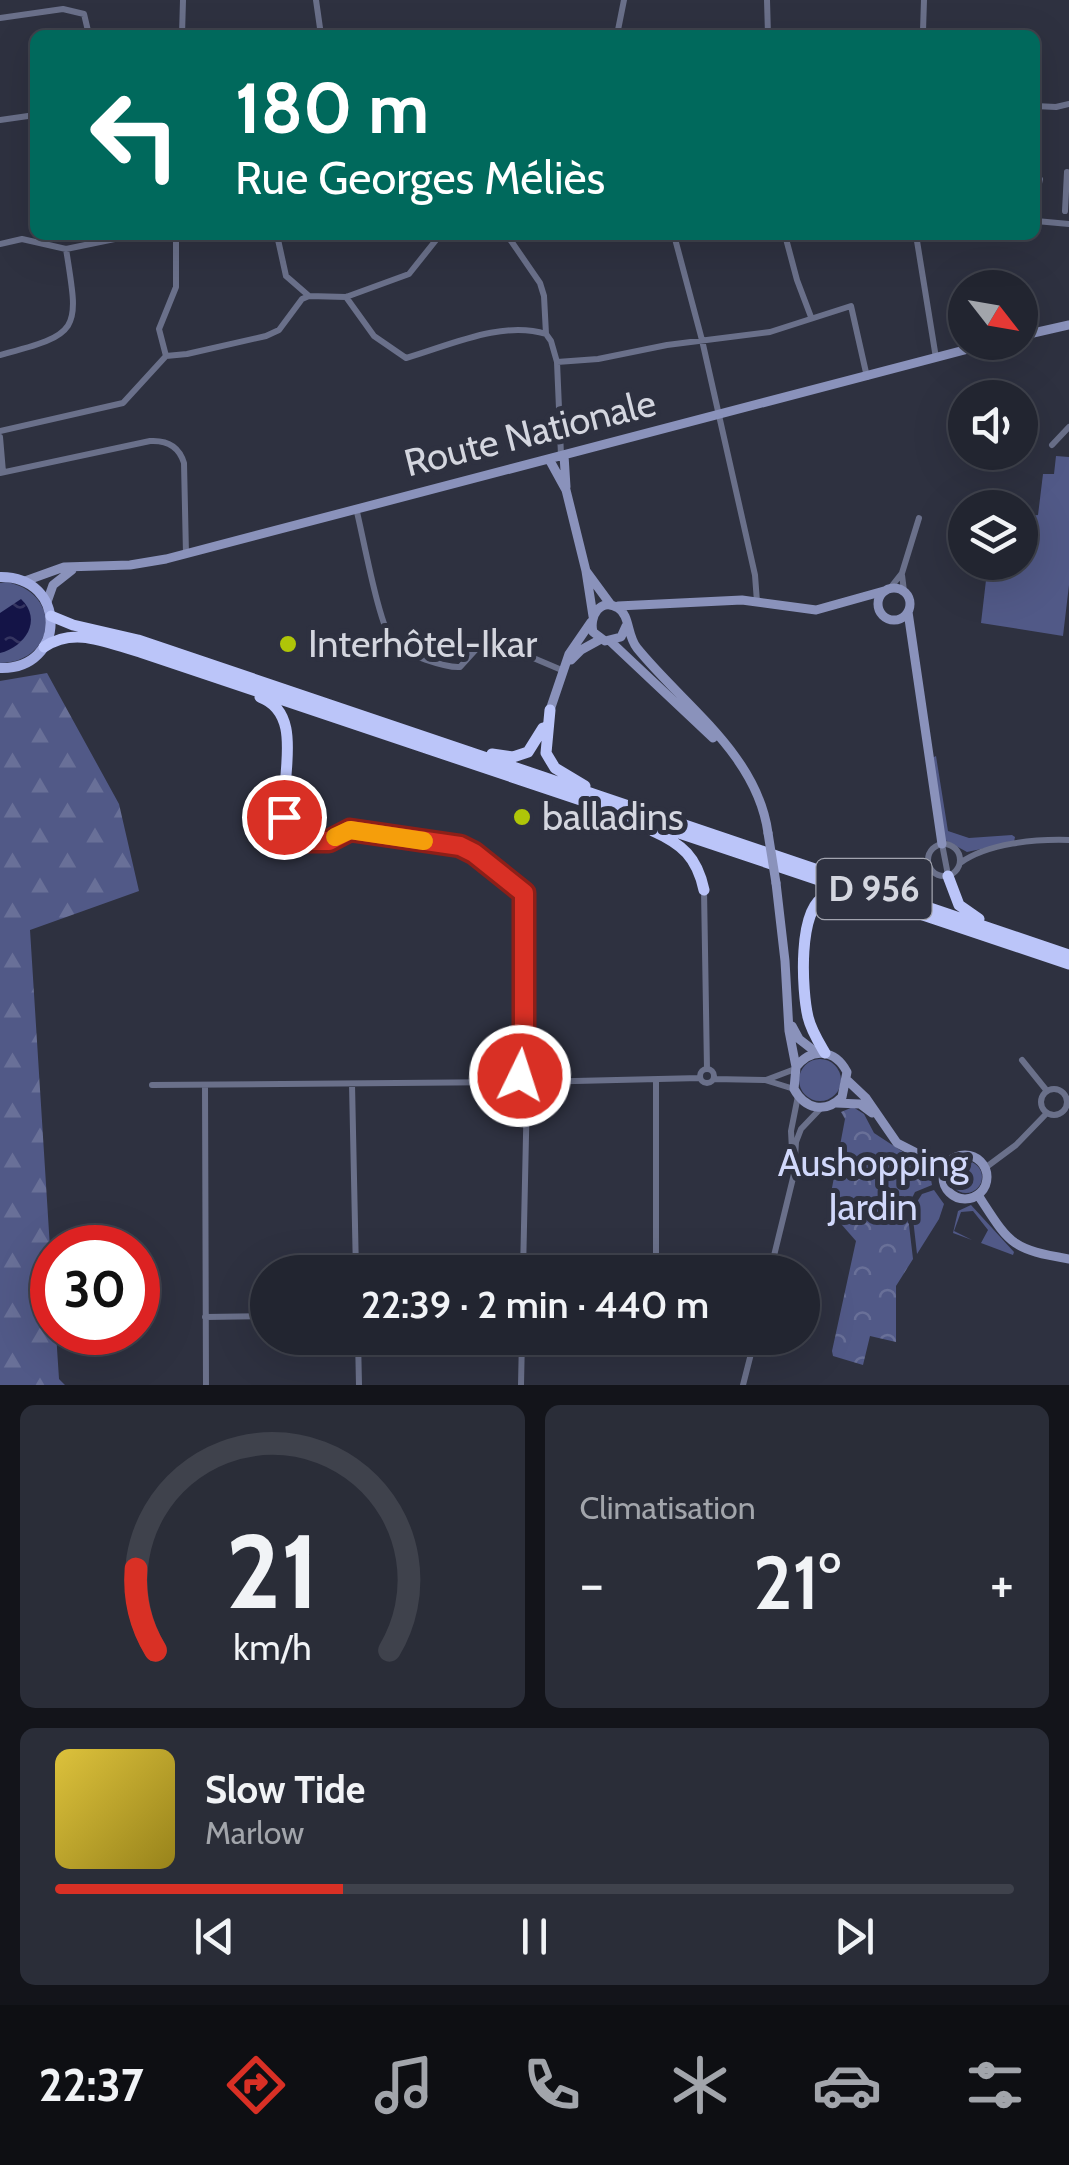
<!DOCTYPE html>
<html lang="fr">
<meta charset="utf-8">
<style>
body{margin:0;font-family:Cabin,sans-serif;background:#2a2d38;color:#f1f3f6;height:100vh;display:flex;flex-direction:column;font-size:38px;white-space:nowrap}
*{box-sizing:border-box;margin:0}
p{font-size:32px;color:#a2a5ab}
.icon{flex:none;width:55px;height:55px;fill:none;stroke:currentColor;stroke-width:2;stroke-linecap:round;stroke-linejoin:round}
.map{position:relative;height:1385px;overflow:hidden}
.details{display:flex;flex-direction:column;gap:20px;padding:20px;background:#13141a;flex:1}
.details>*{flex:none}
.hud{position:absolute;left:30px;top:30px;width:1010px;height:210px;border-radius:15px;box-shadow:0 10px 40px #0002,0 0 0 2px #3f424c;background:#00695c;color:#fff;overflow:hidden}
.needle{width:65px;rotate:121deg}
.fabs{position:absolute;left:948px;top:270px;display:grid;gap:20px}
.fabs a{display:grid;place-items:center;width:90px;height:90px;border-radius:50%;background:#222530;box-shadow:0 10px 40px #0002,0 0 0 2px #3f424c;font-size:50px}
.speed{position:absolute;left:30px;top:1225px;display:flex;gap:20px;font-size:50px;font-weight:700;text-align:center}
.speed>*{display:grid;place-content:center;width:130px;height:130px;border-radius:50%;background:#222530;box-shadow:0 10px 40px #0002,0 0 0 2px #3f424c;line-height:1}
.speed .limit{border:15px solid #d22;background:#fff;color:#111}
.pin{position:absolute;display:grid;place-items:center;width:85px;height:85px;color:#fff;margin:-42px;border:5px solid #fff;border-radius:50%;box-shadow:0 2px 10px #0007}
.me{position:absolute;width:110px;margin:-55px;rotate:4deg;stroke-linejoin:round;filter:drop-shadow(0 0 8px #0008)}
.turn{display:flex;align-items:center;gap:35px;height:210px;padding:0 40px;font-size:45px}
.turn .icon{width:130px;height:130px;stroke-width:2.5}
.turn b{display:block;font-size:70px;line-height:85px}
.big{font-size:75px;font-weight:600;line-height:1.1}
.details .widget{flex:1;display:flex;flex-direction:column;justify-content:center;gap:15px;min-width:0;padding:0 35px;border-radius:15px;background:#2a2d38}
.details .dial{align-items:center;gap:0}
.dial svg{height:260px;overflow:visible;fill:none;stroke:#3f424c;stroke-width:7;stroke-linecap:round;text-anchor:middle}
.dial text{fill:#f1f3f6;stroke:none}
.song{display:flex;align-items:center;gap:30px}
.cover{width:120px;height:120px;border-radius:15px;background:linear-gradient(135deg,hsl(50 70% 55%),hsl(50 70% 35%))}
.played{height:10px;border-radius:5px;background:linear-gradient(90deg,#d93025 30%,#3f424c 30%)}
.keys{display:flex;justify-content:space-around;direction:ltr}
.heat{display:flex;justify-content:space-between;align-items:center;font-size:55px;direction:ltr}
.details .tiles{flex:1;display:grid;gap:20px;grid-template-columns:1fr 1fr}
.widget:last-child{grid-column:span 2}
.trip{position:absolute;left:250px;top:1255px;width:570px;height:100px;border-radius:50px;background:#222530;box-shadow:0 10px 40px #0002,0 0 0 2px #3f424c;font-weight:600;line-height:100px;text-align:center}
.tabs{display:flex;height:160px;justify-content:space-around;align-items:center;background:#0e0f13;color:#a2a5ab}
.tabs .icon{width:70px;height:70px}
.tabs .active{color:#d93025}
.tabs b{font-size:45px;color:#f1f3f6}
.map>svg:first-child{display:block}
</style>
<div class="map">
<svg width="1069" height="1385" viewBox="0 0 1069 1385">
<defs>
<pattern id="forest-firs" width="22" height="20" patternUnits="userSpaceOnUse" patternTransform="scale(2.5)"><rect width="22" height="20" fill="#515987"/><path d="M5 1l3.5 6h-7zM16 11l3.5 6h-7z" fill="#697098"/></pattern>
<pattern id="park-crowns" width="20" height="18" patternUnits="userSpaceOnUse" patternTransform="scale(2.5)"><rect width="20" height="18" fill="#515987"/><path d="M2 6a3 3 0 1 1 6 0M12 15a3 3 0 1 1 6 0" fill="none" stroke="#697098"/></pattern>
<pattern id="water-ripples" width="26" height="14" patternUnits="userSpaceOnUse" patternTransform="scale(2.5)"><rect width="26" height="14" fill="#141447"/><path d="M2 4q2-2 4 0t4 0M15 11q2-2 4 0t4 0" fill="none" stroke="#353561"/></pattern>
</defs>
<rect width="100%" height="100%" fill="#2e3140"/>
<path fill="#515987" d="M1056,456L1069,457V585L1063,636L981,623L988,563L1020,562V517L1038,515L1043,474H1054Z
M6,582C63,592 57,662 0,663V583Z
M936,756L948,831L969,838L1012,835L1015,837L1014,842L967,852L945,840L932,758Z
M799 1080a21 21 0 1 1 42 0a21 21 0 1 1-42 0Z
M950 1177a16 16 0 1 1 32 0a16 16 0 1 1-32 0Z
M934,1190L944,1204L939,1219L917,1254L912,1210L922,1194Z
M971,1205L1014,1252L1013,1255L981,1243L988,1230L973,1211L961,1212L954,1231L972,1240L953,1233L958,1211Z"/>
<path fill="url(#forest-firs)" d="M47,673L119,804L139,891L30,930L52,1280V1332L56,1333L59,1379L65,1385H0V681Z"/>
<path fill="url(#park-crowns)" d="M853,1107L864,1114L874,1133L929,1169L932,1185L915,1192L907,1208L913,1259L896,1286V1342L870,1336L863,1365L833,1356L832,1351L856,1241L828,1209L845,1119L841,1112Z"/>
<path fill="url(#water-ripples)" d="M21,599C43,620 25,647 0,653V613Z"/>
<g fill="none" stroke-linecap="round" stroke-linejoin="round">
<path stroke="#6a708a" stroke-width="6" d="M316,0L321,35
M767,0L768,35
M0,18L63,9L84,14L89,35
M923,31L924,0
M182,35L183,0
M617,35L624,0
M1035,106L1056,107L1069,104
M1035,119L1036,106
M0,120L35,115
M1035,174L1040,179L1036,197
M1038,197L1036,221L1069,224
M1065,211L1067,172
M277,235L286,276L309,296
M507,235L540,283L544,296L546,334L551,341L557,362L561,455
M674,235L702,340L755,575L757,602
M785,235L797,280L811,317
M177,239L206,235
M917,241L936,358
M0,244L22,239L66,249L134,235
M346,297L374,336L406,358C448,346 502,320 546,334
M0,355C82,334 79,330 66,249
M166,356L159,329L176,287V235
M557,362L598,359L667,345L770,332L851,306L867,377
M0,431L123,403L166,356L187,354L266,336L279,330L302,299L309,296L346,297L409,274L440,235
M0,437L3,472
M1052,445L1069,427
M0,473L150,441C167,440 179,446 184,463L186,554
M356,508C363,535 379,628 394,644C404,654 446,668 460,667L480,645L493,641L564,671
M902,575L904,591
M891,587L902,573L919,518
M285,792L286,827L299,838L309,841H329L350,830L460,846L475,853L523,893V1074
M942,844L948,875
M928 860a16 16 0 1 1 32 0a16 16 0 1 1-32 0Z
M960,863C988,843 1035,839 1069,840
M704,890L707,1069
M1022,1060L1047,1091
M700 1076a7 7 0 1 1 14 0a7 7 0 1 1-14 0Z
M517 1082a8 8 0 1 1 16 0a8 8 0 1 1-16 0Z
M714,1079L765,1080L794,1089
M766,1080L795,1069
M533,1082L700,1078
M352,1084L356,1272
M152,1085L517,1082
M205,1086L206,1385
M1041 1102a13 13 0 1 1 26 0a13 13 0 1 1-26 0Z
M792,1150L791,1131L798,1096
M985,1168L1016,1145L1046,1114
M523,1272L527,1090
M656,1272V1081
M770,1272L794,1174L796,1142L801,1129L821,1108
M205,1317L268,1316
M358,1338L359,1385
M521,1385L522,1338
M743,1385L755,1338"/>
<path stroke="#8a92bb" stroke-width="9" d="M1020,336L1069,325
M564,455L566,487
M549,459L566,490L586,571L593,616
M586,571L611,605
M25,581L64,567L130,565L166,559L995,342
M878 604a16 16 0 1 1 32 0a16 16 0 1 1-32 0Z
M47,602L53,585L72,570
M618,606L742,600L816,610L884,591
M908,612L942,844
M626,626L621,637L605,641L593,632C589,617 600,597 618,608C630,615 627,636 637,648C684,706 757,754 768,833
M610,641L713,738
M571,660L581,650L601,639
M550,710L569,654L591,622
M776,883L785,961L789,1031L796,1067L794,1089C805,1109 825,1114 842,1097L847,1072C835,1049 812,1047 796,1067
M792,1026L799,1039L817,1053
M848,1081L866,1098L897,1143L946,1168
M836,1103L860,1104L872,1113
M943 1177a22 22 0 1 1 44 0a22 22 0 1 1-44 0Z
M978,1195C1010,1244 1010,1249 1069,1259"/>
<path stroke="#a2ace2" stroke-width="10" d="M0,577C68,576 67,670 0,668"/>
<path stroke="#bbc5f9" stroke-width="11" d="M51,616L73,625L138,640L1069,955
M44,647C75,626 107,643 140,652L1069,964
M260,697C298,711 286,759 285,790
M550,710L546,753L555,768L585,786
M492,754L513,757L528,752L543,728
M653,831C682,844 697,857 704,890
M948,876L959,905L979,919
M825,1053C818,1041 811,1030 808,1017C802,992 797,907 826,896C836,893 848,896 857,899"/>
<path stroke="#8a92bb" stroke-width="9" d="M768,833L776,883"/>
</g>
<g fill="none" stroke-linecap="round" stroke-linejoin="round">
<g stroke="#8d1f18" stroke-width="25">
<path id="route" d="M284,817L292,834L310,841H329L350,830L460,846L474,853L524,893V1074L520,1076"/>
</g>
<use href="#route" stroke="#d93025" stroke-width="18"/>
<path stroke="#f59e0b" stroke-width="18" d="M335,837L350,830L424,841"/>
</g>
<g fill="#afc508" stroke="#2e3140" stroke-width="4">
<circle cx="288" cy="644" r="10"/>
<circle cx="522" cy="817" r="10"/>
</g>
<g text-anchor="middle" stroke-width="10" stroke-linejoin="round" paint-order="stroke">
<rect fill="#2e3140" stroke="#a2a4af" stroke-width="2.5" x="816.5" y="859" width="115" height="60" rx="8"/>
<g font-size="35" font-weight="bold" fill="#d4d6df">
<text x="874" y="901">D 956</text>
</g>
<g font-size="38" fill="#d4d6df" stroke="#2e3140">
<text transform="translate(530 433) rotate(-14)" y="13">Route Nationale</text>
</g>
<g font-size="38" fill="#d4d6df" stroke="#2e3140" text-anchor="start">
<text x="308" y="657">Interhôtel-Ikar</text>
<text x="542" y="830">balladins</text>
</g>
<g font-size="38" fill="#d1d8fb" stroke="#2e3140">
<text x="873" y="1176">Aushopping<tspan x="873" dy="44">Jardin</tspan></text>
</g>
</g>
</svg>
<div class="fabs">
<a><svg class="needle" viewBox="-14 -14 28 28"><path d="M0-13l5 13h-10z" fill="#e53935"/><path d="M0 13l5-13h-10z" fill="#a2a5ab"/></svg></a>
<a><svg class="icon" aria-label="sound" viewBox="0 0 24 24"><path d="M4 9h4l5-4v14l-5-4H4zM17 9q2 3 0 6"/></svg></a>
<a><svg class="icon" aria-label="layers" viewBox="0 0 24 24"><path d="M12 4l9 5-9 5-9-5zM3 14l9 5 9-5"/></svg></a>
</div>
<div class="speed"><div class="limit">30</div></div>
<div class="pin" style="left:284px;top:817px;background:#d93025"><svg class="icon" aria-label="arrive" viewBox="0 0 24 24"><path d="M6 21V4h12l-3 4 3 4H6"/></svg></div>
<svg class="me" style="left:520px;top:1076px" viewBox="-20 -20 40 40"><circle r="17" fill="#d93025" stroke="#fff" stroke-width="3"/><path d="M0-11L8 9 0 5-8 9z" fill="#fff"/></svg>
<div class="trip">22:39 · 2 min · 440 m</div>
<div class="hud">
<div class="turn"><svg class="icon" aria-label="left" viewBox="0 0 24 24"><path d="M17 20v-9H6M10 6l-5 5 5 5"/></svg><div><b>180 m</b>Rue Georges Méliès</div></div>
</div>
</div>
<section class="details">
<div class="tiles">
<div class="widget dial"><svg viewBox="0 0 100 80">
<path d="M14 69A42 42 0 1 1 86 69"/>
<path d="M14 69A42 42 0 0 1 8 44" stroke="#d93025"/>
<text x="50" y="56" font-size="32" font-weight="700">21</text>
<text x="50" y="72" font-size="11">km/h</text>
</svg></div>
<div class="widget"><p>Climatisation</p>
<div class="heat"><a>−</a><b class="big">21°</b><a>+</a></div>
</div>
<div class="widget">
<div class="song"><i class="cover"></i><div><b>Slow Tide</b><p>Marlow</p></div></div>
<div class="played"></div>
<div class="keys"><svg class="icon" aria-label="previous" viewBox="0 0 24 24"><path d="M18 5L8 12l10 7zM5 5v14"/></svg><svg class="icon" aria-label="pause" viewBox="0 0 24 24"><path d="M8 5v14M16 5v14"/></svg><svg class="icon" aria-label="next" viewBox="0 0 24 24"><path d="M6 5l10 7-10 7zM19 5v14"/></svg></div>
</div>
</div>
</section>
<nav class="tabs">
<b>22:37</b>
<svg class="icon active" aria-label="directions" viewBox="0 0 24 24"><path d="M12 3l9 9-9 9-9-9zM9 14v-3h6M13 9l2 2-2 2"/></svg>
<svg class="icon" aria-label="music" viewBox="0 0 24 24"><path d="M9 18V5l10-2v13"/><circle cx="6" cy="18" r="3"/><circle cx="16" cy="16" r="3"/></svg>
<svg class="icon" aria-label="phone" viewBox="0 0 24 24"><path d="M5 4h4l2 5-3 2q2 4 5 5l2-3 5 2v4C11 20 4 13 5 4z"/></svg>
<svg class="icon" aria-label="climate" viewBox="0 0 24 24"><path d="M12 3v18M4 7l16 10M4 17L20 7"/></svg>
<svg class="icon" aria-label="car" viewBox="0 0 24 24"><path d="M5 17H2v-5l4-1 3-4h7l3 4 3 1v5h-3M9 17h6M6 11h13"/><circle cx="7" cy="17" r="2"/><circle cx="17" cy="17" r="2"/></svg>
<svg class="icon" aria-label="filters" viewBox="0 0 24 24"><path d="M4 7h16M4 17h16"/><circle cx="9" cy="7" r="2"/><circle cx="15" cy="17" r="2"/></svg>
</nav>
